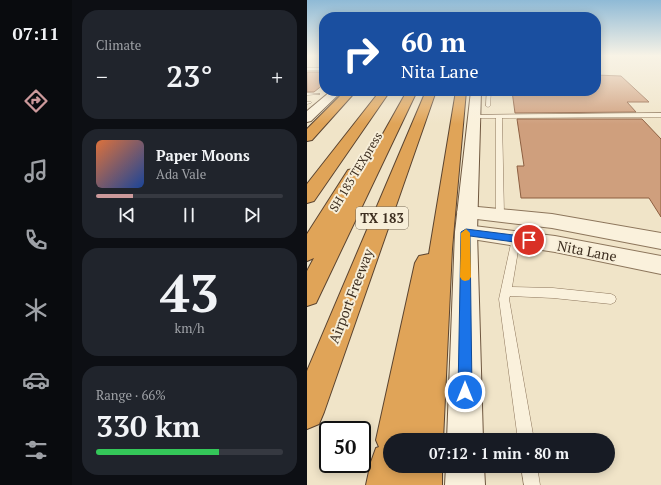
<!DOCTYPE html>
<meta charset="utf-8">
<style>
body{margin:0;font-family:"PT Serif",serif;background:#20242c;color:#f1f3f6;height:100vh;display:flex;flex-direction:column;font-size:15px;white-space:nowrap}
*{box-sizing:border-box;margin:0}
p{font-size:13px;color:#9ea1a6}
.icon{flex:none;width:22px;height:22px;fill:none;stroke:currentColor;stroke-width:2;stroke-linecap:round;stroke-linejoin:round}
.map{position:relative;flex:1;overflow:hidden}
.sheet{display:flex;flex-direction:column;gap:10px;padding:10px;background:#0d0f14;width:235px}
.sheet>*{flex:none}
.top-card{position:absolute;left:12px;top:12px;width:282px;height:84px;border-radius:16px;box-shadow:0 2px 10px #0003;background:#1a4fa0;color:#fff;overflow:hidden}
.speed{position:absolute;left:12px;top:421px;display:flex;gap:8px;font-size:20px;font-weight:700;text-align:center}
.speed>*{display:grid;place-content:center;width:52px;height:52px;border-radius:50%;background:#171b24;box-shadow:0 2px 10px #0003;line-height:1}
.speed .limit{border:2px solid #111;border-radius:6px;background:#fff;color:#111}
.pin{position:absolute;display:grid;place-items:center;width:34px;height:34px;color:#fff;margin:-17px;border:2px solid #fff;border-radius:50%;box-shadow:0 1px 4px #0007}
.me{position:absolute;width:44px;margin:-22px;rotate:0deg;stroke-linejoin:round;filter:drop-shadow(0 0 3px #0008)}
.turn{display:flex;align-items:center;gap:14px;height:84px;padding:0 16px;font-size:18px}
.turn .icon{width:52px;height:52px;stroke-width:2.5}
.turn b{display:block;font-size:28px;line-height:34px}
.big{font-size:30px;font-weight:800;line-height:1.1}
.sheet .card{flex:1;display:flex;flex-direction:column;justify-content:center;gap:6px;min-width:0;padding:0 14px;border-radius:16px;background:#20242c}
.sheet .dial{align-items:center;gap:0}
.dial b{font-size:52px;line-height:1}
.song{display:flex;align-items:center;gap:12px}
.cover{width:48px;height:48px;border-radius:6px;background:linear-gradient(135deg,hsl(20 70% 55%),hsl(220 70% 35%))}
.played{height:4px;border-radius:2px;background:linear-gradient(90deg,#cc999b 20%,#363941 20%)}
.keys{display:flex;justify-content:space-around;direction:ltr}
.heat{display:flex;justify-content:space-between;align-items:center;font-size:22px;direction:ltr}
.charge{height:6px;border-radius:3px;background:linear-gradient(90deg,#34c759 66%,#363941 0)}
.trip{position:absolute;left:76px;top:433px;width:232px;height:40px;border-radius:20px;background:#171b24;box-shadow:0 2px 10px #0003;font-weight:800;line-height:40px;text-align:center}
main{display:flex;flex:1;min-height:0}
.tab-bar{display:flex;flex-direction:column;width:72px;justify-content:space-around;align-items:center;background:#090b0e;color:#9ea1a6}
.tab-bar .icon{width:28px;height:28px}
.tab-bar .active{color:#cc999b}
.tab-bar b{font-size:18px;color:#f1f3f6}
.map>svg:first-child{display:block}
</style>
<main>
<nav class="tab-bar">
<b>07:11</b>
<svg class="icon active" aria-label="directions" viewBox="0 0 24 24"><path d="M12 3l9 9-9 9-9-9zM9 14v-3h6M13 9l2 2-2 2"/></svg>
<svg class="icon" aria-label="music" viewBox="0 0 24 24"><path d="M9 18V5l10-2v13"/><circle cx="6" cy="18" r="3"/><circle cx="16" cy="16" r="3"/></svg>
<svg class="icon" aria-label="phone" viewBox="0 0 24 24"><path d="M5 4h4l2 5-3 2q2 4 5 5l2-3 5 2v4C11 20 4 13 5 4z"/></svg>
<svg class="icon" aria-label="climate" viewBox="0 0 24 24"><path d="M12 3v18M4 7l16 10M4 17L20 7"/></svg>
<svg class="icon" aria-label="car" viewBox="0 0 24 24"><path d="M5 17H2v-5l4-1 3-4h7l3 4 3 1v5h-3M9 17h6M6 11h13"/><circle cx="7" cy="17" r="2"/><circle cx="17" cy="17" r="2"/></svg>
<svg class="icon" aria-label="filters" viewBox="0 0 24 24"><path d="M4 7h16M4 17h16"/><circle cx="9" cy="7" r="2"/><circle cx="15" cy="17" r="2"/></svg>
</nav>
<section class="sheet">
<div class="card"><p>Climate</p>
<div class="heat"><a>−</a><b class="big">23°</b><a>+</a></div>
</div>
<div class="card">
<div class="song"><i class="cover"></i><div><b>Paper Moons</b><p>Ada Vale</p></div></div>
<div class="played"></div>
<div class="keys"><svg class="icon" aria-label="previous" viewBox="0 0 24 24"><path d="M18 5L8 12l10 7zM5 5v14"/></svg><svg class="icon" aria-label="pause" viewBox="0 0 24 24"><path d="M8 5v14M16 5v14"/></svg><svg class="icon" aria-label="next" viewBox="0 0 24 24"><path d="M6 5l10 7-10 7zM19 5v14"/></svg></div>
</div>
<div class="card dial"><b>43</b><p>km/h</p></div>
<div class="card"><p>Range · 66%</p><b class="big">330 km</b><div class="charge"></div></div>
</section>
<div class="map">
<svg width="354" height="485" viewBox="0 0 354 485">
<rect width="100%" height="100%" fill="#f0e4c8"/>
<path fill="#cf9f7d" stroke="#8d5f41" d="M0,72H17V84L7,92H0Z
M289,75L314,76L342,102H320L329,112L208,113L205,91H289Z
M210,119H335L354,139V217L342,198H214L210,166H217Z"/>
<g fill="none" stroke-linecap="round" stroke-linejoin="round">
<g stroke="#8d765c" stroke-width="1">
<path id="service" d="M0,68H17V70H0Z
M180,91H184L183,106L181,107L179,106Z
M0,93L13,94L0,95Z
M0,102H4V103L0,104Z
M354,113V117L195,118L197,215L193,218L189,215V118H167L164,116L165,115Z
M209,236L213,239L205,287L246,288L304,294L308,296L309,299L308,302L304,304L246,298L203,296L202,299L227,440H211L192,299L205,239Z
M214,466H230L233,485H217Z"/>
</g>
<g stroke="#8d765c" stroke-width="2">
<path id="tertiary" d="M160,206L245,214L354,233V249L245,228L153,217L150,212L153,207Z
M159,225L248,236L354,256V274L248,252L152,237L148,232L152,227Z"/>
</g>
<g stroke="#6f573f" stroke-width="2">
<path id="secondary" d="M24,91H35L4,121L0,122V111Z
M164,91H174L170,232L176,440H140L148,232Z
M139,466H177L178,485H138Z"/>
</g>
<g stroke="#5b4430" stroke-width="2">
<path id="motorway" d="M38,91H49L5,140L0,141V129Z
M73,91H83L7,201L0,203V184Z
M100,91H110L9,303L0,306V271L7,258L0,261V234L41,170L47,169L53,170L54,173Z
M119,91H129L17,412L12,424L0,429V371Z
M149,91H159L145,249L136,440H83V466H135V485H59L64,462L69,448L72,447L69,440L108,263L112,256L122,254Z"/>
</g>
<use href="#service" fill="#faf1dc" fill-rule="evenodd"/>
<use href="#tertiary" fill="#faf1dc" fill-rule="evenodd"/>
<use href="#secondary" fill="#faf1dc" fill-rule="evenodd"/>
<use href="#motorway" fill="#e0a458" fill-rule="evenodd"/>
</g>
<linearGradient id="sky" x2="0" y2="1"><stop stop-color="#8fbad6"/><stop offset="0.45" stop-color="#f8f3e6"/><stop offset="1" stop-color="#f8f3e6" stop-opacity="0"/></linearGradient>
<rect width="354" height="124" fill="url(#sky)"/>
<path fill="#1a73e8" stroke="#114b97" d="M159,229L222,237L226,240L222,244L163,236L165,392L163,397L158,399L153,397L151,392L154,232Z"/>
<path fill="#f59e0b" d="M159,229L163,233L164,277L162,280L158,281L155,280L153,277L154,233Z"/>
<g text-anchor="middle" stroke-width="4" stroke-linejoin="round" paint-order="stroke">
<g font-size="12" fill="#3d2e20" stroke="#f7eed8">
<text transform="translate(49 172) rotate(-59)" y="4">SH 183 TEXpress</text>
</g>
<rect fill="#f7eed8" stroke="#756857" stroke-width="1" x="49" y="207" width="52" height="22" rx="3"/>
<g font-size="13" font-weight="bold" fill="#3d2e20">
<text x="75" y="223">TX 183</text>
</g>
<g font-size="14" fill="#3d2e20" stroke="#f7eed8">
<text transform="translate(280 251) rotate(11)" y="5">Nita Lane</text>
<text transform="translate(44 296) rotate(-69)" y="5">Airport Freeway</text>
</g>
</g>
</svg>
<div class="speed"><div class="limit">50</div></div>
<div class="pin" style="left:222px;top:240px;background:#d93025"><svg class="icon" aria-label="arrive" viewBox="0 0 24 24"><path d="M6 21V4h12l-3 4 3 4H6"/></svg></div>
<svg class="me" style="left:158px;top:392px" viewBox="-20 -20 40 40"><circle r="17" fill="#1a73e8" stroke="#fff" stroke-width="3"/><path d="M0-11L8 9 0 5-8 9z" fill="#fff"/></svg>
<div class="trip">07:12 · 1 min · 80 m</div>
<div class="top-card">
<div class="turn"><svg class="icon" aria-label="right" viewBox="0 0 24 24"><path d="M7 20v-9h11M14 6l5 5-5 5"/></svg><div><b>60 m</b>Nita Lane</div></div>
</div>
</div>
</main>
